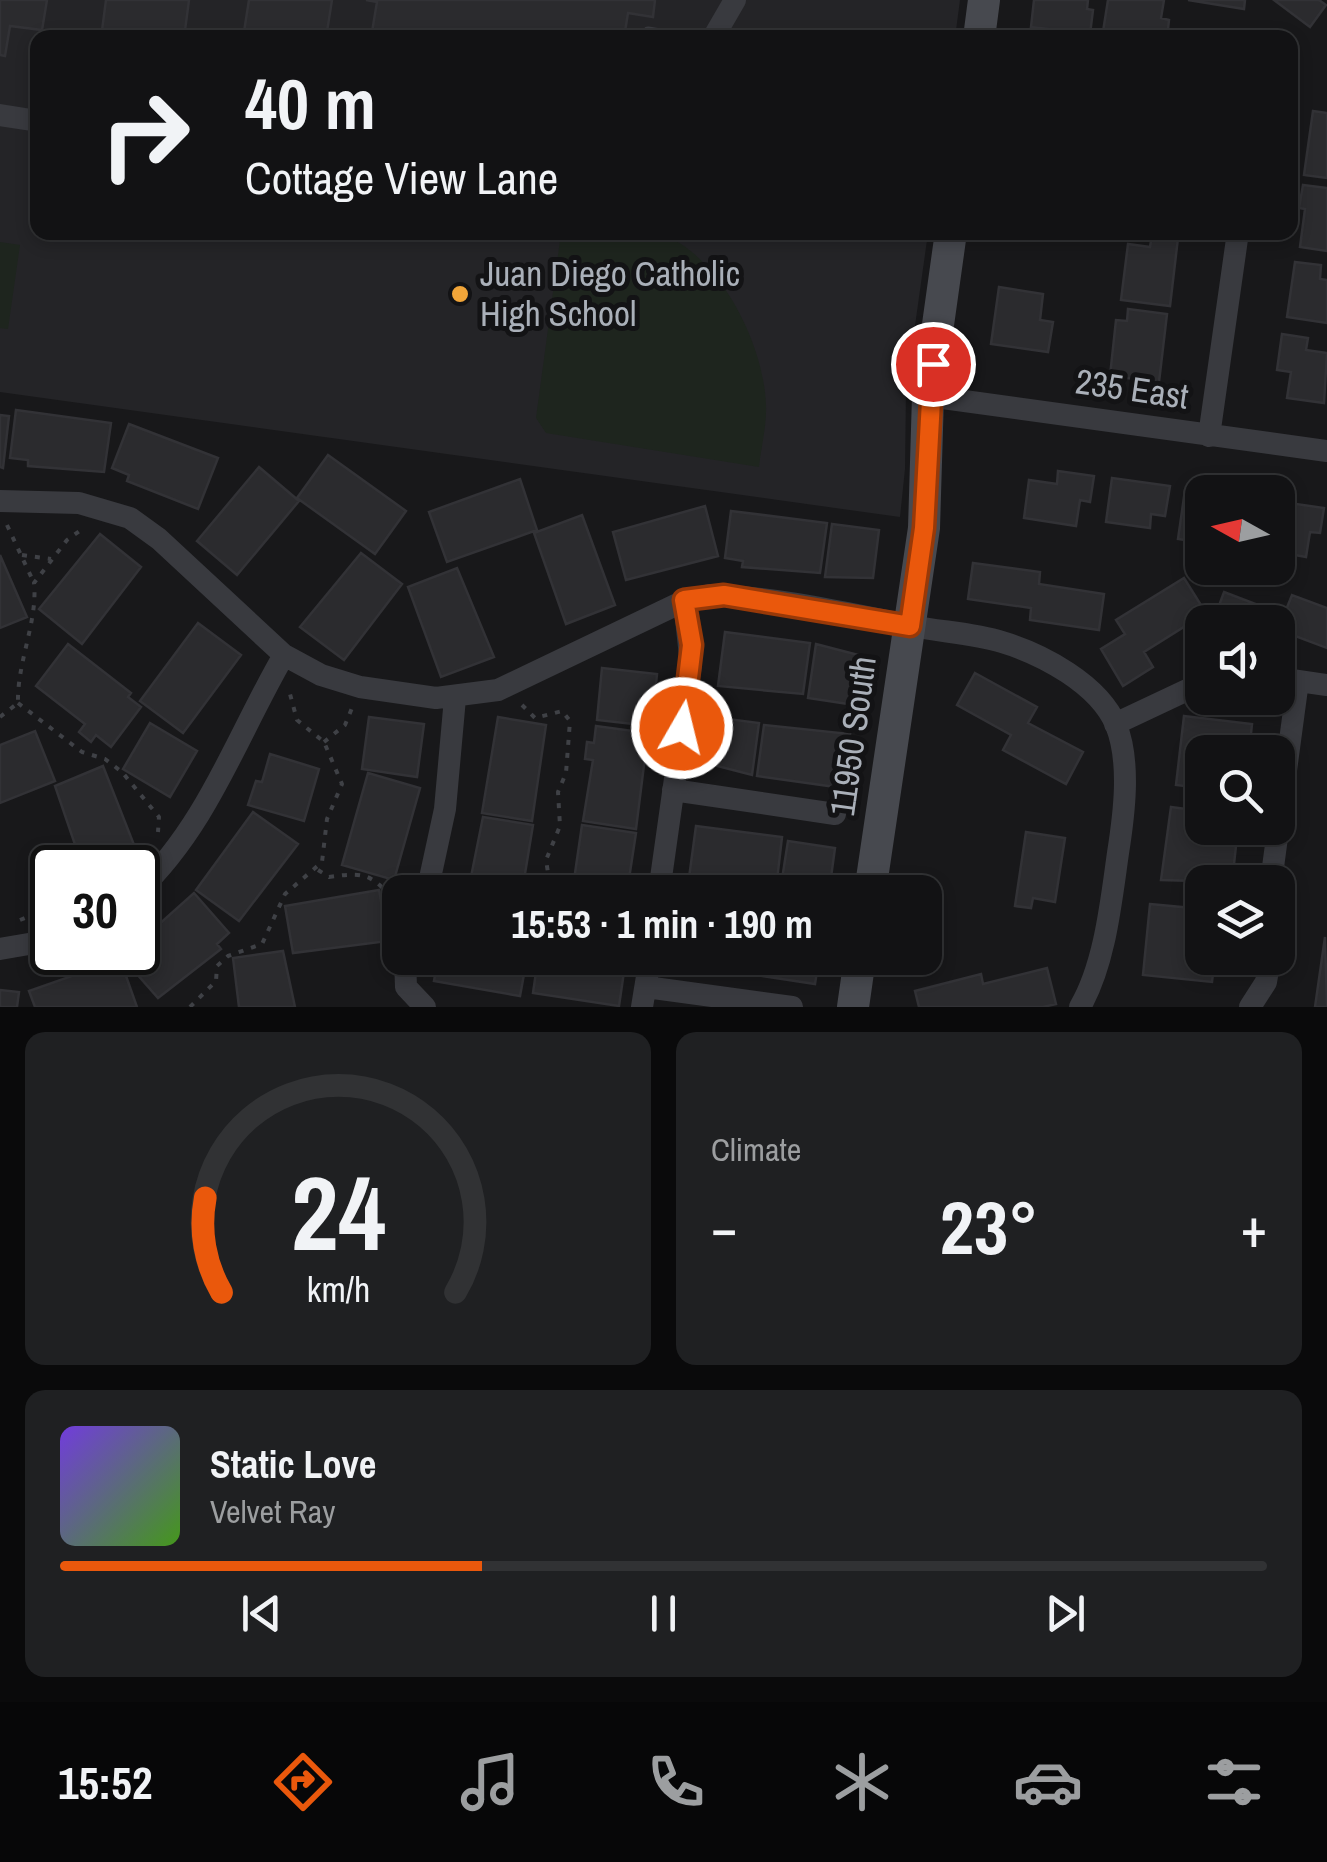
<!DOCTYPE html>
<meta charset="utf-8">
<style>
body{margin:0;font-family:"Archivo Narrow",sans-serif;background:#1f2022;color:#f1f3f6;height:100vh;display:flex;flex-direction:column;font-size:38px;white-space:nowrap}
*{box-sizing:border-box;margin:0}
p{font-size:32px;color:#9c9ea0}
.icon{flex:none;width:55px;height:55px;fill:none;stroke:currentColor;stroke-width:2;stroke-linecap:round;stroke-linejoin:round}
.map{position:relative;height:1007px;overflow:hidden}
.side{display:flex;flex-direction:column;gap:25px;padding:25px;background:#0a0a0b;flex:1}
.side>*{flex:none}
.banner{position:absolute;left:30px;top:30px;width:1268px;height:210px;border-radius:20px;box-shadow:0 5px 15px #0003,0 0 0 2px #313234;background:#121214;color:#f1f3f6;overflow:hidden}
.needle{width:65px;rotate:278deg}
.controls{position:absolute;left:1185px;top:475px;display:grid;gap:20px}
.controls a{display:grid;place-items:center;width:110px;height:110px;border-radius:20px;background:#121214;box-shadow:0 5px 15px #0003,0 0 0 2px #313234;font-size:50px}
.speed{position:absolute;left:30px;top:845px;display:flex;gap:20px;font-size:50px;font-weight:700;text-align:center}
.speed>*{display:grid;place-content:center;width:130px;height:130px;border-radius:50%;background:#121214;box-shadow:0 5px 15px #0003,0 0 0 2px #313234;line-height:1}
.speed .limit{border:5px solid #111;border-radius:15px;background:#fff;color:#111}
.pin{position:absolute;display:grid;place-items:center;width:85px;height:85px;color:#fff;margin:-42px;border:5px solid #fff;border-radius:50%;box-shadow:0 2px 10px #0007}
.me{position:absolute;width:110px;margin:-55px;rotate:8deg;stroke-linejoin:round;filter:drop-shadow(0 0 8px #0008)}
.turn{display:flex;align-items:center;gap:35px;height:210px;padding:0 50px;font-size:45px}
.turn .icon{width:130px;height:130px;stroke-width:2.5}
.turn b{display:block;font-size:70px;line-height:85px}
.big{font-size:75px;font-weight:700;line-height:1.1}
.side .tile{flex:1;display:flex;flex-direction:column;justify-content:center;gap:15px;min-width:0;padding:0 35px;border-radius:20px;background:#1f2022}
.side .dial{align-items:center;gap:0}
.dial svg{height:260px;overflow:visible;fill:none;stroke:#313234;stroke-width:7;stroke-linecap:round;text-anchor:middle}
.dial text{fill:#f1f3f6;stroke:none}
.song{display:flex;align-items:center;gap:30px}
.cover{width:120px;height:120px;border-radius:15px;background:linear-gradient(135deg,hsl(260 70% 55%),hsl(100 70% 35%))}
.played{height:10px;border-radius:5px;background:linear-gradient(90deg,#ea580c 35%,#313234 35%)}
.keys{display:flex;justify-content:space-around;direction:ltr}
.heat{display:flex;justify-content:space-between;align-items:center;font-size:55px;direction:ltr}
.side .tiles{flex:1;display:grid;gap:25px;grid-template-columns:1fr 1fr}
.tile:last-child{grid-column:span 2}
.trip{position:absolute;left:382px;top:875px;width:560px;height:100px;border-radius:20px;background:#121214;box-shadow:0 5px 15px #0003,0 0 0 2px #313234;font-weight:700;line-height:100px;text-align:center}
.tabs{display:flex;height:160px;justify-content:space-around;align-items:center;background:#070708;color:#9c9ea0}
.tabs .icon{width:70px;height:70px}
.tabs .active{color:#ea580c}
.tabs b{font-size:45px;color:#f1f3f6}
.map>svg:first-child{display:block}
</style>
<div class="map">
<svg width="1327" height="1007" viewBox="0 0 1327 1007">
<rect width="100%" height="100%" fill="#18181a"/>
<path fill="#242427" d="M0,0H960L955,38H38V232L928,233L906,390L905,469L900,517L0,392Z"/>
<path fill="#1e251e" d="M561,233C586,232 640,226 662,234C721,257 764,345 766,405C767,425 761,447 759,467L546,433L536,418Z
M0,242L20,245L8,329L0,328Z"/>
<path fill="#2b2b2e" stroke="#323236" stroke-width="2.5" d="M0,0H47L42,30L10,26L5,56L0,55Z
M106,0H189L184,38H101Z
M249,0H332L326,38H243Z
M366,0H655L653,17L628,13L624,38H371L377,2Z
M1034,0H1088L1087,9L1093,10L1090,34L1031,27Z
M1108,0H1164L1161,18L1169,20L1167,38H1102Z
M1188,0H1245L1244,9Z
M1274,0H1319L1326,5L1310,27Z
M1313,111L1327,113V178L1304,175Z
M1303,185L1327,188V251L1300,247L1305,209L1299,208Z
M1152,235L1178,238L1170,306L1121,300L1128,244L1150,247Z
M1295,262L1321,265L1320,279L1327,280V323L1287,317Z
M999,287L1043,294L1040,320L1053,322L1048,352L991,344Z
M1128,309L1167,314L1159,382L1110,376L1116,320L1127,321Z
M1282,334L1308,338L1306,350L1327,353L1324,403L1287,398L1291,372L1277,370Z
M16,410L111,423L104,472L28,466V460L10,458Z
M0,415L9,416L3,468L0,467Z
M129,424L218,458L198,509L127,481L129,475L112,468Z
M328,455L406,511L375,554L297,498Z
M259,467L299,501L237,575L197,541Z
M1058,471L1094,476L1090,502L1080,500L1076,526L1024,518L1029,480L1057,484Z
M1112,478L1170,486L1165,516L1151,514L1150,528L1106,522Z
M520,479L537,530L447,562L429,512Z
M1185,490L1202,493V535L1198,542L1178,539Z
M1289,503L1324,508L1320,533L1310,532L1306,557L1278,552V515L1287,517Z
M705,506L718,556L626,580L613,532Z
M731,511L827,523L820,573L742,567L743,561L725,558Z
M582,515L615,605L566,624L534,533Z
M832,524L879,530L873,578L825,577Z
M100,534L141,567L82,644L39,609Z
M361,553L402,584L344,660L300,627Z
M0,555L27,617L0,628Z
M973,563L1040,572L1039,584L1104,594L1099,630L1030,620L1031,608L968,599Z
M457,568L494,657L441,677L408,587Z
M1184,578L1206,613L1144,652L1153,667L1123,686L1101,649L1125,634L1116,620Z
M1224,592L1284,615L1292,595L1327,608V648L1282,631L1278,643V622H1213Z
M198,623L241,655L183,733L140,701Z
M725,632L810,643L803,694L718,686Z
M68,644L131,693L128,697L141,707L111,747L96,735L91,742L79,732L85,724L36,686Z
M816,644L862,656L855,705L808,698Z
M602,668L657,674L652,726L597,720Z
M975,673L1037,707L1028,723L1083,752L1066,784L1003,750L1011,735L957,705Z
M1184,716L1252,724L1249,752H1202V788L1176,785Z
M369,717L424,724L417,777L362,769Z
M498,717L546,725L532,821L482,813Z
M712,717L759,723L752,775L706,763Z
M150,723L197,751L170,797L123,769Z
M764,725L850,734L843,788L757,776Z
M596,726L648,733L636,829L583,821L593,760L585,759L587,742L594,743Z
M35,731L55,781L0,803V745Z
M270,754L319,769L304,821L248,805L256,781L262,782Z
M103,766L138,855L108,868H83L55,786Z
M368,773L420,788L394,880L342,865Z
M1171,807L1202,811V828H1238L1232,882L1161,880Z
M253,812L298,844L239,921L196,890Z
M483,817L533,825L522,892H468Z
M582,825L636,833L627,892H563L564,886L573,887Z
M696,826L782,837L776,889L689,878Z
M1026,832L1065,838L1055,902L1033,898L1031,908L1015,906Z
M788,841L835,848L829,892H780Z
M379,890L388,941L293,953L285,906Z
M194,893L229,933L217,944L221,949L158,998L122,957L138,952V943Z
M1150,904L1202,909V958H1215L1212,982L1143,975Z
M1325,937L1327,1007H1315Z
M283,951L295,1007H239L233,958Z
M438,958H527L520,996L434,981Z
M538,958H626L619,1006L533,993Z
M731,958H819L815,984L729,971Z
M120,959L137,1007H35L29,991Z
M1047,968L1056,1004L1043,1007H919L915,991L981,974L983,984Z
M0,990L19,992L17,1007H0Z"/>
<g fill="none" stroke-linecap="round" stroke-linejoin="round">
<path stroke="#3f4146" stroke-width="4" stroke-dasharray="5 8" stroke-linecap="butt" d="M7,525L34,583
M22,555L51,559
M18,703L82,752L105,759L122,772L159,817L158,832
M522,705L535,718L562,711L570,721L566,773L558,792L560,826L546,860L549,879L544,892
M0,717L18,703C17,662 38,621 34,583L67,540L85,527
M324,742L345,725L352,708
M318,870L329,877C374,870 370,879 400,903
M20,920L52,907
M190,1007L216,981L217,966L228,956L262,944L285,894L322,862L327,819L342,784L324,742L297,720L290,694"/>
<path stroke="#393a3f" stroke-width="11" d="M644,38L648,32L685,38"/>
<path stroke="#393a3f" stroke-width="22" d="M713,38L735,0
M0,115L38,121
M928,396L1327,451
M1209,436L1238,232
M0,501L79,503L130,518L159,539L284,655L321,675L360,687L436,698L498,690L684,601L710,595C777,597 846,613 912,626C941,632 973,633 1002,642C1042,654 1099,684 1116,725C1131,762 1124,815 1118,853C1111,902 1105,964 1080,1007
M1278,678L1327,685
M1115,724L1202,683
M673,790L835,814
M1271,882L1298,681
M138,891C207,826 237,736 284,655
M427,892L445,809L455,698
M659,892L691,665L684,601
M0,949L52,940
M405,958L406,987L425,1007
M646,987L792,1007
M642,1007L650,958
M1250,1007L1266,982L1270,958"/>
<path stroke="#47494f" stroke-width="32" d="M979,38L984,0
M870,892L924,528L928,396L951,232
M853,1007L860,958"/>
</g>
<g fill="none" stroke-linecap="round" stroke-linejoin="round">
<g stroke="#983908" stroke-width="25">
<path id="route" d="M682,728L692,645L684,600L724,595L910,626L924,528L933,364"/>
</g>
<use href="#route" stroke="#ea580c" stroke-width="18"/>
</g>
<circle fill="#f1a539" stroke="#131315" stroke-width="4" cx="460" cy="294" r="10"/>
<g text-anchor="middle" stroke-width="10" stroke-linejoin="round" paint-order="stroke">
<g font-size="35" fill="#aab0b9" stroke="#131315" text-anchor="start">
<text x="480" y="286">Juan Diego Catholic<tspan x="480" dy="40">High School</tspan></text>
</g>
<g font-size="35" fill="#aab0b9" stroke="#131315">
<text transform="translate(1132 389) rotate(8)" y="12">235 East</text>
<text transform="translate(853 736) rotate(-82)" y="12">11950 South</text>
</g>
</g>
</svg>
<div class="controls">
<a><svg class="needle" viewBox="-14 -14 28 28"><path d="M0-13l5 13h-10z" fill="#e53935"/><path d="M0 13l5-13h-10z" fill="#9c9ea0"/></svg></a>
<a><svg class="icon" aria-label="sound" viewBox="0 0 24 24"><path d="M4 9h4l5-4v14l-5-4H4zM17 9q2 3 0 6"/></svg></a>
<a><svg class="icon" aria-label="search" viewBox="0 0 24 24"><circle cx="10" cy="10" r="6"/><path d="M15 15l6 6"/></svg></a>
<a><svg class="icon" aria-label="layers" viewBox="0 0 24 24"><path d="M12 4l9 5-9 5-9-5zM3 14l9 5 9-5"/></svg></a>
</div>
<div class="speed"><div class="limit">30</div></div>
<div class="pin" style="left:933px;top:364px;background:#d93025"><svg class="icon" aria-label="arrive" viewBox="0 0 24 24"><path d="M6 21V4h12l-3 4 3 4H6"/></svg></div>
<svg class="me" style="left:682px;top:728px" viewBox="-20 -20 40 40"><circle r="17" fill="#ea580c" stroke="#fff" stroke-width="3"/><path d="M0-11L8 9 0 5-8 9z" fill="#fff"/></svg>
<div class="trip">15:53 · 1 min · 190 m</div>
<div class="banner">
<div class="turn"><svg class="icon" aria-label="right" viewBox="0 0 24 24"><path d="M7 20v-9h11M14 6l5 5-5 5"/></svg><div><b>40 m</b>Cottage View Lane</div></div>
</div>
</div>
<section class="side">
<div class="tiles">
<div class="tile dial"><svg viewBox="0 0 100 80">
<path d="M14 69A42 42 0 1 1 86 69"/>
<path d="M14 69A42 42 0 0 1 9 40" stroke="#ea580c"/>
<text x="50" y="56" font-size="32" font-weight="700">24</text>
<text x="50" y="72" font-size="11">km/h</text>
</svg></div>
<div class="tile"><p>Climate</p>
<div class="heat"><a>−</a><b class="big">23°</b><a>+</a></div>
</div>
<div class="tile">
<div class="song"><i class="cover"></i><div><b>Static Love</b><p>Velvet Ray</p></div></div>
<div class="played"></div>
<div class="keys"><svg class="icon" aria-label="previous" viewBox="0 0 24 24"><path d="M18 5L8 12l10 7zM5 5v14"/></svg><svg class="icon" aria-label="pause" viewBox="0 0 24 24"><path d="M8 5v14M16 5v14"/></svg><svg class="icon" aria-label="next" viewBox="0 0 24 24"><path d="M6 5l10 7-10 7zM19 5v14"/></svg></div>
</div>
</div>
</section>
<nav class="tabs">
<b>15:52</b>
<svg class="icon active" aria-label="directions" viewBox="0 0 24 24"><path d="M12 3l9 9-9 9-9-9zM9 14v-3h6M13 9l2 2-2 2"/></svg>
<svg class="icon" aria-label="music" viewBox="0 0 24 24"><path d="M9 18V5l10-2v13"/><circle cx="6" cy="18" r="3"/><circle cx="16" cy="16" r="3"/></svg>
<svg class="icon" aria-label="phone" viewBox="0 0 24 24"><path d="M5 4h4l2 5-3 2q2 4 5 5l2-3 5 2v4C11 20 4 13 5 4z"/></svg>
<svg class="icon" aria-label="climate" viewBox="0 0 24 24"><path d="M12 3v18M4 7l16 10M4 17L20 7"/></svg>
<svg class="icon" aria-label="car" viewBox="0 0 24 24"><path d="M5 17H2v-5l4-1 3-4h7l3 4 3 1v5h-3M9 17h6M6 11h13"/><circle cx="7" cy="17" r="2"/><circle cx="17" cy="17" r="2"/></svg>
<svg class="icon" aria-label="filters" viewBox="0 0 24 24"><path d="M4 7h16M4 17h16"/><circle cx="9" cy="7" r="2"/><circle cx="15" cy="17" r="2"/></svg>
</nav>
